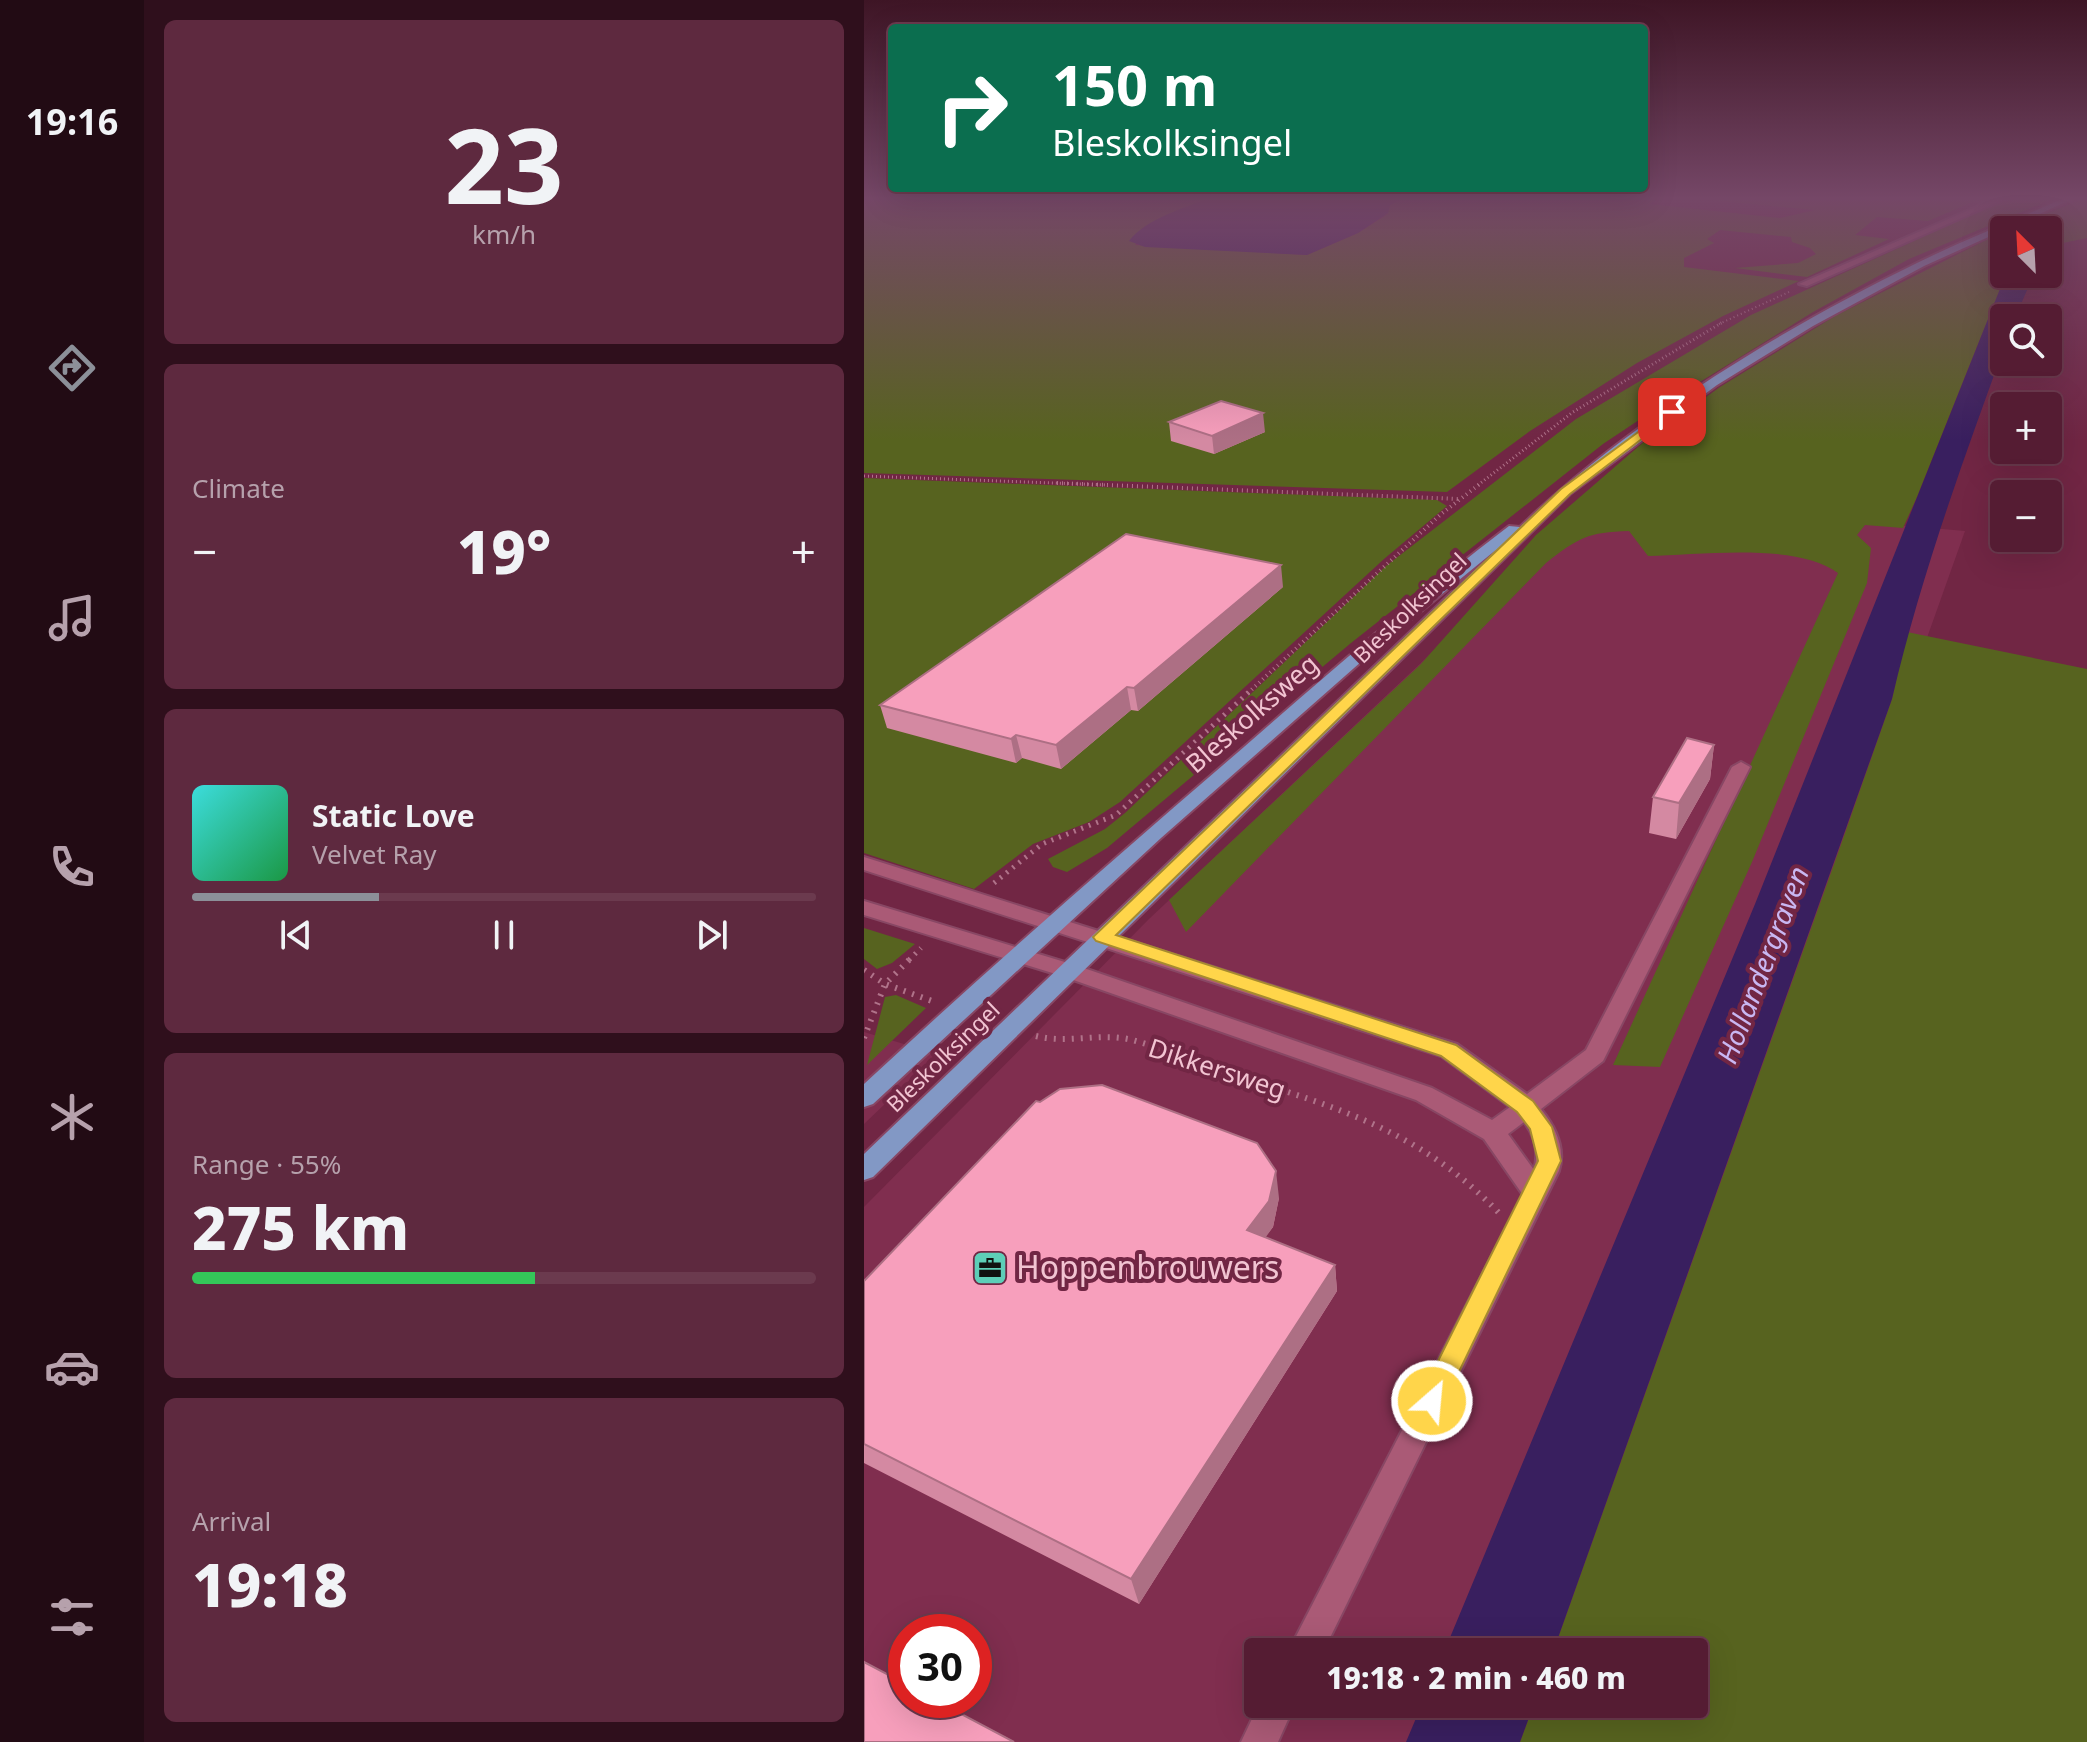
<!DOCTYPE html>
<meta charset="utf-8">
<style>
body{margin:0;font-family:"Noto Sans",sans-serif;background:#5e293f;color:#f1f3f6;height:100vh;display:flex;flex-direction:column;font-size:30px;white-space:nowrap}
*{box-sizing:border-box;margin:0}
p{font-size:26px;color:#b6a1ac}
.icon{flex:none;width:44px;height:44px;fill:none;stroke:currentColor;stroke-width:2;stroke-linecap:round;stroke-linejoin:round}
.map{position:relative;flex:1;overflow:hidden}
.details{display:flex;flex-direction:column;gap:20px;padding:20px;background:#2f0f1c;width:720px}
.details>*{flex:none}
.banner{position:absolute;left:24px;top:24px;width:760px;height:168px;border-radius:8px;box-shadow:0 8px 32px #0002,0 0 0 2px #6b3a4e;background:#0b6e4f;color:#fff;overflow:hidden}
.needle{width:52px;rotate:336deg}
.fabs{position:absolute;left:1126px;top:216px;display:grid;gap:16px}
.fabs a{display:grid;place-items:center;width:72px;height:72px;border-radius:8px;background:#551c33;box-shadow:0 8px 32px #0002,0 0 0 2px #6b3a4e;font-size:40px}
.speed{position:absolute;left:24px;top:1614px;display:flex;gap:16px;font-size:40px;font-weight:700;text-align:center}
.speed>*{display:grid;place-content:center;width:104px;height:104px;border-radius:50%;background:#551c33;box-shadow:0 8px 32px #0002,0 0 0 2px #6b3a4e;line-height:1}
.speed .limit{border:12px solid #d22;background:#fff;color:#111}
.pin{position:absolute;display:grid;place-items:center;width:68px;height:68px;color:#fff;margin:-34px;border-radius:16px;box-shadow:0 4px 12px #0006}
.me{position:absolute;width:88px;margin:-44px;rotate:27deg;stroke-linejoin:round;filter:drop-shadow(0 0 6px #0008)}
.turn{display:flex;align-items:center;gap:28px;height:168px;padding:0 32px;font-size:36px}
.turn .icon{width:104px;height:104px;stroke-width:2.5}
.turn b{display:block;font-size:56px;line-height:68px}
.big{font-size:60px;font-weight:800;line-height:1.1}
.details .tile{flex:1;display:flex;flex-direction:column;justify-content:center;gap:12px;min-width:0;padding:0 28px;border-radius:12px;background:#5e293f}
.details .dial{align-items:center;gap:0}
.dial b{font-size:104px;line-height:1}
.song{display:flex;align-items:center;gap:24px}
.cover{width:96px;height:96px;border-radius:12px;background:linear-gradient(135deg,hsl(180 70% 55%),hsl(140 70% 35%))}
.played{height:8px;border-radius:4px;background:linear-gradient(90deg,#8c9099 30%,#6b3a4e 30%)}
.keys{display:flex;justify-content:space-around;direction:ltr}
.heat{display:flex;justify-content:space-between;align-items:center;font-size:44px;direction:ltr}
.charge{height:12px;border-radius:6px;background:linear-gradient(90deg,#34c759 55%,#6b3a4e 0)}
.trip{position:absolute;left:380px;top:1638px;width:464px;height:80px;border-radius:8px;background:#551c33;box-shadow:0 8px 32px #0002,0 0 0 2px #6b3a4e;font-weight:800;line-height:80px;text-align:center}
main{display:flex;flex:1;min-height:0}
.tabs{display:flex;flex-direction:column;width:144px;justify-content:space-around;align-items:center;background:#220b14;color:#b6a1ac}
.tabs .icon{width:56px;height:56px}
.tabs .active{color:#8c9099}
.tabs b{font-size:36px;color:#f1f3f6}
.map>svg:first-child{display:block}
</style>
<main>
<nav class="tabs">
<b>19:16</b>
<svg class="icon active" aria-label="directions" viewBox="0 0 24 24"><path d="M12 3l9 9-9 9-9-9zM9 14v-3h6M13 9l2 2-2 2"/></svg>
<svg class="icon" aria-label="music" viewBox="0 0 24 24"><path d="M9 18V5l10-2v13"/><circle cx="6" cy="18" r="3"/><circle cx="16" cy="16" r="3"/></svg>
<svg class="icon" aria-label="phone" viewBox="0 0 24 24"><path d="M5 4h4l2 5-3 2q2 4 5 5l2-3 5 2v4C11 20 4 13 5 4z"/></svg>
<svg class="icon" aria-label="climate" viewBox="0 0 24 24"><path d="M12 3v18M4 7l16 10M4 17L20 7"/></svg>
<svg class="icon" aria-label="car" viewBox="0 0 24 24"><path d="M5 17H2v-5l4-1 3-4h7l3 4 3 1v5h-3M9 17h6M6 11h13"/><circle cx="7" cy="17" r="2"/><circle cx="17" cy="17" r="2"/></svg>
<svg class="icon" aria-label="filters" viewBox="0 0 24 24"><path d="M4 7h16M4 17h16"/><circle cx="9" cy="7" r="2"/><circle cx="15" cy="17" r="2"/></svg>
</nav>
<section class="details">
<div class="tile dial"><b>23</b><p>km/h</p></div>
<div class="tile"><p>Climate</p>
<div class="heat"><a>−</a><b class="big">19°</b><a>+</a></div>
</div>
<div class="tile">
<div class="song"><i class="cover"></i><div><b>Static Love</b><p>Velvet Ray</p></div></div>
<div class="played"></div>
<div class="keys"><svg class="icon" aria-label="previous" viewBox="0 0 24 24"><path d="M18 5L8 12l10 7zM5 5v14"/></svg><svg class="icon" aria-label="pause" viewBox="0 0 24 24"><path d="M8 5v14M16 5v14"/></svg><svg class="icon" aria-label="next" viewBox="0 0 24 24"><path d="M6 5l10 7-10 7zM19 5v14"/></svg></div>
</div>
<div class="tile"><p>Range · 55%</p><b class="big">275 km</b><div class="charge"></div></div>
<div class="tile"><p>Arrival</p><b class="big">19:18</b></div>
</section>
<div class="map">
<svg width="1223" height="1742" viewBox="0 0 1223 1742">
<rect width="100%" height="100%" fill="#712644"/>
<path fill="#802e4f" fill-rule="evenodd" d="M731,499L1101,531L702,1652H394V1704H684L670,1742H0V1207L285,919ZM42,1632H110V1700H42Z
M0,1032L73,1054L0,1124Z"/>
<path fill="#57631f" d="M0,197H348L293,221L271,245L443,255L494,233L524,214L526,205L542,197H796L786,204L916,218L951,210L815,197H1120L1064,221L1013,217L991,235L1025,239L943,277L871,268L934,263L952,254L946,248L928,242L927,237L856,230L843,239L850,243L820,258V267L935,281L859,316L773,363L666,431L583,492L0,473Z
M1147,197H1193L1045,259L949,312L784,414L739,444L487,643L243,848L203,872L189,867L184,859L241,829L261,813L522,566L712,419L887,315Z
M1223,197V238L1184,246V230H1142Z
M1140,231L1142,274L1053,497L1039,528L1001,525L993,535L1007,548L1003,583L888,862L796,1067L749,1065L974,573C933,542 836,555 784,556L765,531C724,532 714,538 682,563L322,932L305,900L556,665L672,535L782,440L856,387L971,316Z
M0,478L573,500L583,506L520,559L256,802L225,822L169,844L110,889L0,853Z
M1043,632L1223,669V1742H656L670,1704H830V1652H689L974,853L1028,699Z
M0,928L51,944L28,963L13,969L0,959Z
M32,995L62,1008L3,1065L21,997Z"/>
<path fill="#391f5f" d="M348,197H542L526,205L524,213L494,233L443,255L281,247L265,241C281,219 323,207 348,197Z
M1142,274H1170L1151,318H1140V348C1098,463 1056,579 1028,699L689,1652H580L891,904Z
M558,1704H670L656,1742H542Z"/>
<g fill="none" stroke-linecap="round" stroke-linejoin="round">
<g stroke="#884764" stroke-width="4">
<path id="minor" d="M1135,197H1145L943,286L935,284Z
M877,762L886,767L739,1061L677,1109C691,1126 702,1148 695,1171L459,1652H424L659,1195L620,1139L552,1100L198,976L0,915V901L214,966L568,1088L628,1120L646,1107L577,1056L0,870V857L593,1044L663,1094L722,1050L868,767ZM660,1122C671,1136 675,1153 670,1170L644,1134Z
M395,1704H431L414,1742H377Z"/>
</g>
<g stroke="#884764" stroke-width="4">
<path id="major" d="M1203,197H1213L1060,266L949,326L853,385L706,494L9,1177L0,1180V1154L633,549L523,639L297,838L9,1104L0,1107V1084C124,969 252,857 380,747C467,671 553,596 645,526L656,527C765,422 917,329 1053,263C1102,239 1153,219 1203,197Z"/>
</g>
<path stroke="#b0738a" stroke-width="2" stroke-dasharray="1 3" stroke-linecap="butt" d="M855,324L925,292"/>
<path stroke="#b0738a" stroke-width="3" stroke-dasharray="1 3" stroke-linecap="butt" d="M0,476L244,485
M614,485L709,412L859,322"/>
<path stroke="#b0738a" stroke-width="4" stroke-dasharray="1 4" stroke-linecap="butt" d="M193,483L595,499
M384,693L576,515L617,483"/>
<path stroke="#b0738a" stroke-width="5" stroke-dasharray="2 6" stroke-linecap="butt" d="M130,883L178,844L252,815L386,691
M45,960L57,948"/>
<path stroke="#b0738a" stroke-width="6" stroke-dasharray="2 7" stroke-linecap="butt" d="M0,970L21,984L68,1001
M172,1036C203,1044 233,1033 264,1039C300,1048 333,1063 368,1074C473,1108 556,1130 635,1213
M0,1038L21,984L47,958"/>
<use href="#minor" fill="#aa5a76" fill-rule="evenodd"/>
<use href="#major" fill="#8298c5" fill-rule="evenodd"/>
</g>
<path fill="#d489a2" d="M915,197H942L929,200Z
M305,422L401,432L350,454L307,441Z
M419,587L274,711L267,710L197,769L158,758L152,763L23,728L16,705Z
M850,745L846,779L812,839L785,833L789,797Z
M415,1198L409,1227L401,1237L471,1265L473,1291L275,1604L0,1463V1281Z"/>
<path fill="#ad6f84" d="M399,413L401,432L350,454L348,436Z
M417,565L419,587L274,711L270,688Z
M263,687L267,710L197,769L192,745Z
M152,735L158,758L152,763L147,739Z
M850,745L846,779L812,839L815,803Z
M412,1171L415,1198L409,1227L388,1256L383,1230Z
M471,1265L473,1291L275,1604L267,1579Z"/>
<path fill="#f79fbc" stroke="#ad6f84" stroke-width="2" d="M357,401L399,413L348,436L305,422Z
M262,534L417,565L270,688L263,687L192,745L152,735L147,739L16,705Z
M823,738L850,745L815,803L789,797Z
M238,1085L393,1143L412,1171L405,1201L383,1230L471,1265L267,1579L0,1444V1281L172,1101L176,1102L196,1089Z
M0,1662L42,1684V1700H71L150,1742H0Z"/>
<linearGradient id="sky" x2="0" y2="1"><stop stop-color="#3e1525"/><stop offset="0.45" stop-color="#754767"/><stop offset="1" stop-color="#754767" stop-opacity="0"/></linearGradient>
<rect width="1223" height="441" fill="url(#sky)"/>
<path fill="#ffd54a" stroke="#a68a30" stroke-width="2" d="M804,410L813,412L706,494L252,935L592,1045L669,1101L688,1127L697,1161L577,1409L568,1413L558,1409L554,1401L674,1161L666,1129L653,1112L577,1056L232,941L229,937L697,489Z"/>
<defs>
<g id="office-square" transform="scale(1.8)"><rect x="-9" y="-9" width="18" height="18" rx="4" fill="#5eceb8" stroke="#712644"/><path d="M-6-3h4V-5.5h4V-3h4V5H-6ZM-1-4.5V-3h2v-1.5ZM-6 0V1H6V0Z" fill="#111"/></g>
</defs>
<g fill-rule="evenodd">
<use href="#office-square" x="126" y="1268"/>
</g>
<g text-anchor="middle" stroke-width="8" stroke-linejoin="round" paint-order="stroke">
<g font-size="22" fill="#f2c4d2" stroke="#712644">
<text transform="translate(546 608) rotate(-44)" y="8">Bleskolksingel</text>
<text transform="translate(79 1057) rotate(-44)" y="8">Bleskolksingel</text>
</g>
<g font-size="26" fill="#f2c4d2" stroke="#712644">
<text transform="translate(388 714) rotate(-41)" y="9">Bleskolksweg</text>
<text transform="translate(353 1069) rotate(18)" y="9">Dikkersweg</text>
</g>
<g font-size="28" font-style="italic" fill="#c9b7f2" stroke="#712644">
<text transform="translate(899 965) rotate(-69)" y="10">Hollandergraven</text>
</g>
<g font-size="32" fill="#f2c4d2" stroke="#712644" text-anchor="start">
<text x="152" y="1279">Hoppenbrouwers</text>
</g>
</g>
</svg>
<div class="fabs">
<a><svg class="needle" viewBox="-14 -14 28 28"><path d="M0-13l5 13h-10z" fill="#e53935"/><path d="M0 13l5-13h-10z" fill="#b6a1ac"/></svg></a>
<a><svg class="icon" aria-label="search" viewBox="0 0 24 24"><circle cx="10" cy="10" r="6"/><path d="M15 15l6 6"/></svg></a>
<a>+</a>
<a>−</a>
</div>
<div class="speed"><div class="limit">30</div></div>
<div class="pin" style="left:808px;top:412px;background:#d93025"><svg class="icon" aria-label="arrive" viewBox="0 0 24 24"><path d="M6 21V4h12l-3 4 3 4H6"/></svg></div>
<svg class="me" style="left:568px;top:1401px" viewBox="-20 -20 40 40"><circle r="17" fill="#ffd54a" stroke="#fff" stroke-width="3"/><path d="M0-11L8 9 0 5-8 9z" fill="#fff"/></svg>
<div class="trip">19:18 · 2 min · 460 m</div>
<div class="banner">
<div class="turn"><svg class="icon" aria-label="right" viewBox="0 0 24 24"><path d="M7 20v-9h11M14 6l5 5-5 5"/></svg><div><b>150 m</b>Bleskolksingel</div></div>
</div>
</div>
</main>
